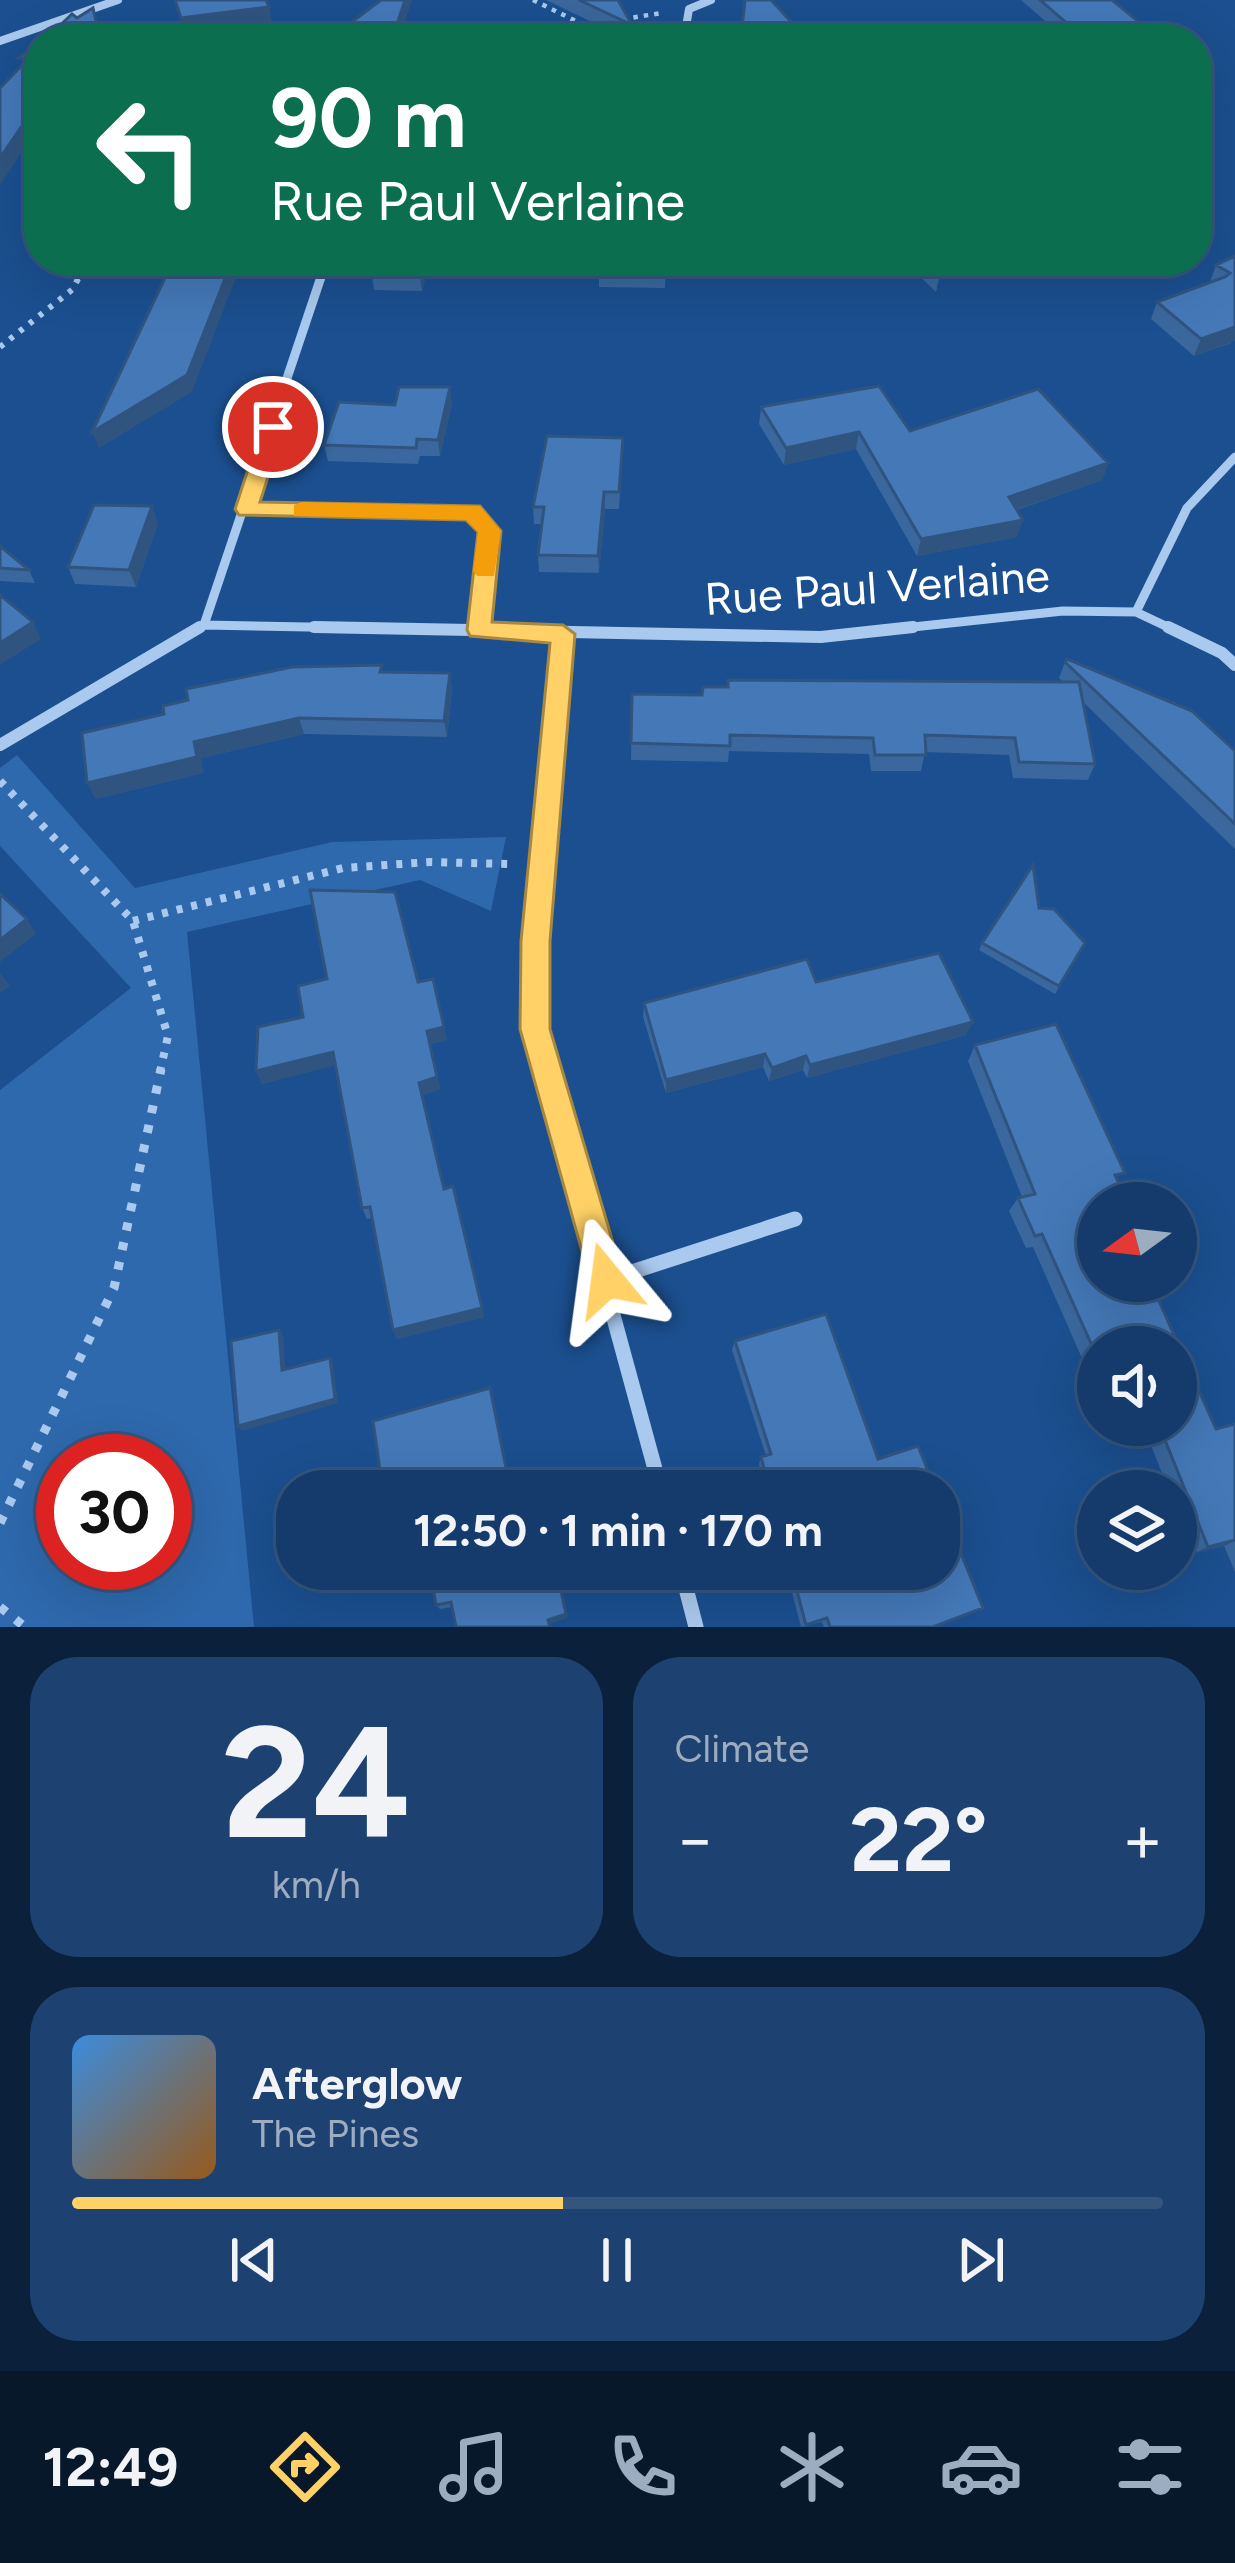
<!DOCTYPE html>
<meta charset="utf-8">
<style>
body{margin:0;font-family:Figtree,sans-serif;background:#1d4271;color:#f1f3f6;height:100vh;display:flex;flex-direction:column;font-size:45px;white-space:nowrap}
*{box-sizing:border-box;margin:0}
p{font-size:39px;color:#9dadc1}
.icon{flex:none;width:66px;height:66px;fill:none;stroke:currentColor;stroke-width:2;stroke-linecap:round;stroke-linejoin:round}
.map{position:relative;height:1627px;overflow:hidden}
.sheet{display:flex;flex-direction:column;gap:30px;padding:30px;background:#0b203b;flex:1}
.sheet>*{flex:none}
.top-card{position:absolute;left:24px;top:24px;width:1188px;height:252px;border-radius:48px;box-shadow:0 12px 48px #0002,0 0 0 3px #33557e;background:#0b6e4f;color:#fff;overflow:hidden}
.needle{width:78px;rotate:255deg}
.fabs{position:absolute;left:1077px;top:1182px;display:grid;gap:24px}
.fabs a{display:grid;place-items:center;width:120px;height:120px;border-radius:50%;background:#143b6b;box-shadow:0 12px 48px #0002,0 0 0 3px #33557e;font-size:60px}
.speed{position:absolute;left:36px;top:1434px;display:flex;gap:24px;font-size:60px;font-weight:700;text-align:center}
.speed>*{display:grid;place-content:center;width:156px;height:156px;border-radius:50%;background:#143b6b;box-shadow:0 12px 48px #0002,0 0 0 3px #33557e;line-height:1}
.speed .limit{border:18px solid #d22;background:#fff;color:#111}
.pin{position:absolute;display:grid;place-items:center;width:102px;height:102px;color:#fff;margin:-51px;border:6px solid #fff;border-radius:50%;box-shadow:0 3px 12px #0007}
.me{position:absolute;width:132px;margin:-66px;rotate:344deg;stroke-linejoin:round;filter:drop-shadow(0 0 9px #0008)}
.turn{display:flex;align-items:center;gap:42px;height:252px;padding:0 48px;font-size:54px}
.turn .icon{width:156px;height:156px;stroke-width:2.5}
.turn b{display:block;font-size:84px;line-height:102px}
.big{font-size:90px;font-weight:700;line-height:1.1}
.sheet .widget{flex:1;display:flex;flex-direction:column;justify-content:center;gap:18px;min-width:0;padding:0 42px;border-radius:48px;background:#1d4271}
.sheet .dial{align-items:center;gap:0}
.dial b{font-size:156px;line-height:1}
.song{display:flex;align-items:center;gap:36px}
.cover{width:144px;height:144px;border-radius:18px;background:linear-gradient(135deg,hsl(210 70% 55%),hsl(30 70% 35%))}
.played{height:12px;border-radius:6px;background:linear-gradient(90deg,#ffd166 45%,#33557e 45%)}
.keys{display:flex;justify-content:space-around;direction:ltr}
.heat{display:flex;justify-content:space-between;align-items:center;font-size:66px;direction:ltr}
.sheet .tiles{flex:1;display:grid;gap:30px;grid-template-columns:1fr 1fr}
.widget:last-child{grid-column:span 2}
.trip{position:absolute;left:276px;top:1470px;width:684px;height:120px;border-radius:48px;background:#143b6b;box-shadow:0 12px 48px #0002,0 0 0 3px #33557e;font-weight:700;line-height:120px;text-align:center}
.dock{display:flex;height:192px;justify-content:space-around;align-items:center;background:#08182b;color:#9dadc1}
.dock .icon{width:84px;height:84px}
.dock .on{color:#ffd166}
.dock b{font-size:54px;color:#f1f3f6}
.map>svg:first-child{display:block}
</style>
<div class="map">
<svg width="1235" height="1627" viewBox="0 0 1235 1627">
<rect width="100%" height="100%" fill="#1b4f8f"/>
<path fill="#2e69ad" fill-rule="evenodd" d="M17,755L135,888L332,842L506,837L491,911L420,880L187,932L254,1627H0V1090L131,988L0,846V768ZM63,1461H165V1563H63Z"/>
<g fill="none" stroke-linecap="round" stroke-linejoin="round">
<path stroke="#a9c9ee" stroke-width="4.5" stroke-dasharray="4.5 6" stroke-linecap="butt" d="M533,0L582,24
M623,19L662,13
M491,39L602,22
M77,280L86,261"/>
<path stroke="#a9c9ee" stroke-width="6" stroke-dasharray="4.5 8" stroke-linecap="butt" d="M0,347L73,289L79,277"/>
<path stroke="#a9c9ee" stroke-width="8" stroke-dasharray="6 9" stroke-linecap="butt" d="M0,781L133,921L168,1036L160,1072
M133,921L343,868L430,862L508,864"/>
<path stroke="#a9c9ee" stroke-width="9" stroke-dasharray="8 12" stroke-linecap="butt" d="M0,1523L114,1288L161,1069
M0,1607L25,1627"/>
<path stroke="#a9c9ee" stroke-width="8" d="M247,509L472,512L489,531L479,630"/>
<path stroke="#a9c9ee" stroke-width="8" d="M684,39L689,9L711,0
M0,41L118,0
M320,280L326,261"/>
<path stroke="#a9c9ee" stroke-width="9" d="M1136,612L1187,508L1235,457
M204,625L469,630
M195,630L204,625L321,277
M885,630L1063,611L1136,612L1174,630"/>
<path stroke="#a9c9ee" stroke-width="12" d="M314,627L821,637L913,627
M1168,627L1222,653L1235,665
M0,745L200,627
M547,1072L535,1029V941L563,634"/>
<path stroke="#a9c9ee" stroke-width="15" d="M546,1069L661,1491
M607,1280L795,1219
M681,1569L696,1627"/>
</g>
<path fill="#3a679d" d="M546,0H618L632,25V39H627Z
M1021,0H1112L1160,39H1066Z
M1235,256L1231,343L1194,356L1151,319L1157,302L1210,282L1216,265Z
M375,261H439L437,271L427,270L422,291L374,290L372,274Z
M666,261L665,288L599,287V271Z
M904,261H938L940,274L936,292Z
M452,404L440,456H420L418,464L328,461L324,445L395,405Z
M761,407L910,431L1108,463L1102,480L1017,510V537L917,556L856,449L784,465L759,424Z
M623,438L619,509H605L599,573L539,572L538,555L542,524H534L533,507Z
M158,523L136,587L75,584L68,567Z
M0,546L29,570L35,583L0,581Z
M1065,662L1235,751V849L1082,701L1095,764L1088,780L1013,778L1009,755L925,752L921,771H871L869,754L729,751L728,762L631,760L632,694L702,695L1063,682L1059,678Z
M383,672L450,673L452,690L447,737L304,734L201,758L203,773L95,799Z
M982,943H1085L1055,994L979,950Z
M418,982L447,1040L430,1044L440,1089L422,1095L445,1189L484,1317L397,1339L393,1330L373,1218L367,1219L362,1208L335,1065L262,1084L256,1071L303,1017Z
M816,982L966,1035L807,1078L803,1070L769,1081L763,1067L666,1093L643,1017L644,1003Z
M975,1045L1118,1182L1152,1285L1216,1429L1235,1424V1572L1224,1546L1194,1553L1176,1509V1491H1169L1143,1425H1176V1347H1098V1389L1096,1390L1033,1247L1026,1248L1009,1211L1018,1198L1022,1197L968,1061Z
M735,1341L878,1459L936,1491H766L759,1464L761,1457L766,1456L732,1350Z
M556,1569L567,1618L452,1607L440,1609L436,1605Z
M786,1569H939L975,1612L934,1627H824L822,1622L801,1627Z"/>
<path fill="#305480" d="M405,0H412L399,39H392Z
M269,7L272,23L185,34L181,18Z
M39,101V126L0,185V158Z
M232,261H244L231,290L192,392L99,448L92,432Z
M424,261H426L427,270L422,291L420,276Z
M1235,327V341L1194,356L1201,339Z
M450,387L452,404L440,456L438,440Z
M859,432L856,449L784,465L786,448Z
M1108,463L1102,480L1004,514L1009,497Z
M604,492L605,509L599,573L598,556Z
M152,506L158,523L136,587L129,570Z
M1023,520L1017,537L917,556L921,539Z
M33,622L41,639L0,665V643Z
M450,673L452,690L447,737L444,721Z
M299,718L304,734L201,758L203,773L95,799L87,783L194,742Z
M27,919L36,934L0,962V940Z
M0,972L10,986L0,993Z
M973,1022L966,1035L807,1078L810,1065Z
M444,1027L447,1040L430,1044L440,1089L422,1095L419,1083L427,1031Z
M333,1052L337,1065L262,1084L256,1071Z
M765,1054L763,1067L666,1093V1080Z
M806,1056L803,1070L769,1081L772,1068Z
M453,1186L484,1317L397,1339L393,1330Z
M279,1330L283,1335L286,1375L282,1370Z
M330,1358L333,1363L338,1403L242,1431L238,1426Z
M1235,1541L1224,1546L1194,1553L1208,1547Z
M556,1569L567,1618L550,1624L548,1620Z"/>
<path fill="#4478b7" stroke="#305480" stroke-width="3" d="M175,0H266L269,7L181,18Z
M381,0H405L392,39H329Z
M579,0H618L632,25Z
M745,0H771L807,39H727V36H741Z
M1040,0H1112L1160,39H1085Z
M93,8L100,39H46L72,14L77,18Z
M39,44V101L0,158V88L28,59L18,58Z
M1235,256V327L1201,339L1157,302L1225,277L1230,273L1216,265Z
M173,261H232L187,375L92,432Z
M375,261H424L420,276L372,274Z
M600,261H666V273L599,271Z
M926,261H938L940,274Z
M879,386L910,431L1038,389L1108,463L1009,497L1023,520L921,539L859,432L786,448L761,407Z
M399,387H450L438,440L417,439L416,448L324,445L339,402L395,405Z
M547,436L623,438L619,492H604L598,556L538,555L544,507H533Z
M94,505L152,506L129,570L68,567Z
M0,546L29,570L0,568Z
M0,595L33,622L0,643Z
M1067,659L1192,711L1235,751V824L1065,662Z
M382,665L380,672L450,673L444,721L299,718L194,742L197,757L87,783L82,733L164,714L163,706L188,700L186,689L292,667Z
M728,680L1079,682L1095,764L1019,762L1015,738L925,735L926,755H875L873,738L730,735V746L631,743L632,694L702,695L703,687H728Z
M1033,865L1039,908L1054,909L1085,943L1059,986L982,943Z
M310,890L395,892L418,982L433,979L444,1027L427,1031L437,1077L419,1083L444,1189L453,1186L482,1308L393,1330L370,1207L362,1208L333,1052L256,1071L258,1027L303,1017L298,986L327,979Z
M0,894L27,919L0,940Z
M939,953L973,1022L810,1065L806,1056L772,1068L765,1054L666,1080L644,1003L807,959L816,982Z
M1056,1024L1125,1173L1115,1175L1128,1203H1098V1281H1150L1216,1429L1235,1424V1540L1208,1547L1159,1425H1176V1347H1098V1359L1042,1234L1035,1236L1018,1198L1035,1194L975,1045Z
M826,1314L878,1459L918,1446L936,1491H770L761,1457L771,1454L735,1341Z
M279,1330L282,1370L330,1358L335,1399L238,1426L231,1341Z
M490,1388L506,1468L521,1469L525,1491H383L373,1421Z
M939,1499L983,1608L933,1627H830L827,1618L806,1625L791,1569H939Z
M430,1569H556L566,1614L548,1620L550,1627H456L451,1602L436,1605Z"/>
<path fill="#ffd166" stroke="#a68842" stroke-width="3" d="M273,420L284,427L260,502L480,506L501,531L492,622L563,625L575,634L550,941V1029L624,1280L619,1292L607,1297L595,1292L590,1280L520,1029L521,941L550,643L470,636L467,630L478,532L466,520L239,515L235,509L262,427Z"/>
<path fill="#f59e0b" d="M302,502L480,506L501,531L494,576H477L473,571L478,532L466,520L294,516V505Z"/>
<g text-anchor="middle" stroke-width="12" stroke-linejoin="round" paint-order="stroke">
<g font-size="45" fill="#fff" stroke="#1b4f8f">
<text transform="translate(877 587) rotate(-4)" y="16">Rue Paul Verlaine</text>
</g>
</g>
</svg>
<div class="fabs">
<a><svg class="needle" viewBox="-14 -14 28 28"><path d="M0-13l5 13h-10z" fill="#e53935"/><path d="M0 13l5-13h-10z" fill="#9dadc1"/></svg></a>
<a><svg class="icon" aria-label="sound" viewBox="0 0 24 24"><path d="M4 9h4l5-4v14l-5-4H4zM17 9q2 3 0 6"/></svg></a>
<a><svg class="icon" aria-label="layers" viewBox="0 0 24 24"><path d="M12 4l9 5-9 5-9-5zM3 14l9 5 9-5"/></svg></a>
</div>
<div class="speed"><div class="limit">30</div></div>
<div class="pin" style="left:273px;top:427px;background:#d93025"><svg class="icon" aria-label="arrive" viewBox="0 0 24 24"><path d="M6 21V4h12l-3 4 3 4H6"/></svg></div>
<svg class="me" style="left:607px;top:1280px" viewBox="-20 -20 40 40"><path d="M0-17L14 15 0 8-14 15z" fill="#ffd166" stroke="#fff" stroke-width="4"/></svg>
<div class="trip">12:50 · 1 min · 170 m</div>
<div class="top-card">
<div class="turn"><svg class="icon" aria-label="left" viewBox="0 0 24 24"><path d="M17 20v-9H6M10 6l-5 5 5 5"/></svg><div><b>90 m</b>Rue Paul Verlaine</div></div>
</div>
</div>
<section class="sheet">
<div class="tiles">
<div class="widget dial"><b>24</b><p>km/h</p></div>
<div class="widget"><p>Climate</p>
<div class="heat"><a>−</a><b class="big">22°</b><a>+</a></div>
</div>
<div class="widget">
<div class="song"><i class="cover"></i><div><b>Afterglow</b><p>The Pines</p></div></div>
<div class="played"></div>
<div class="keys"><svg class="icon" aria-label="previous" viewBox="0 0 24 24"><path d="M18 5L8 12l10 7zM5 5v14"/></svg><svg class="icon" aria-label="pause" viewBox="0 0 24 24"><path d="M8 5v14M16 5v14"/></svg><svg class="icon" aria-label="next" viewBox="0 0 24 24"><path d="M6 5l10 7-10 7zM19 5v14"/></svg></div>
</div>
</div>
</section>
<nav class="dock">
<b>12:49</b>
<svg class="icon on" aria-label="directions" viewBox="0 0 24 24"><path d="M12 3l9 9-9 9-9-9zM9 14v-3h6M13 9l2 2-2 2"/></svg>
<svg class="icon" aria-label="music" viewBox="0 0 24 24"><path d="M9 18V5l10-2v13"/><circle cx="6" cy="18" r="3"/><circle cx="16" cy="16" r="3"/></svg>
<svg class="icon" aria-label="phone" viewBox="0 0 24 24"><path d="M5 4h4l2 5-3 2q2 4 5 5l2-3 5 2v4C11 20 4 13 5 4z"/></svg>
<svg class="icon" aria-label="climate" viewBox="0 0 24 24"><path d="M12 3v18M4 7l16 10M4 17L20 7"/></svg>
<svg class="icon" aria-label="car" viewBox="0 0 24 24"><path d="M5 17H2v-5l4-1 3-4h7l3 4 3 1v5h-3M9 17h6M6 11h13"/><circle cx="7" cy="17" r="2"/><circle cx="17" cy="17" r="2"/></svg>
<svg class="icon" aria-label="filters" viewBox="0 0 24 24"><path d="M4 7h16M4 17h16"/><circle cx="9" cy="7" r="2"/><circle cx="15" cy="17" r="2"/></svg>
</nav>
